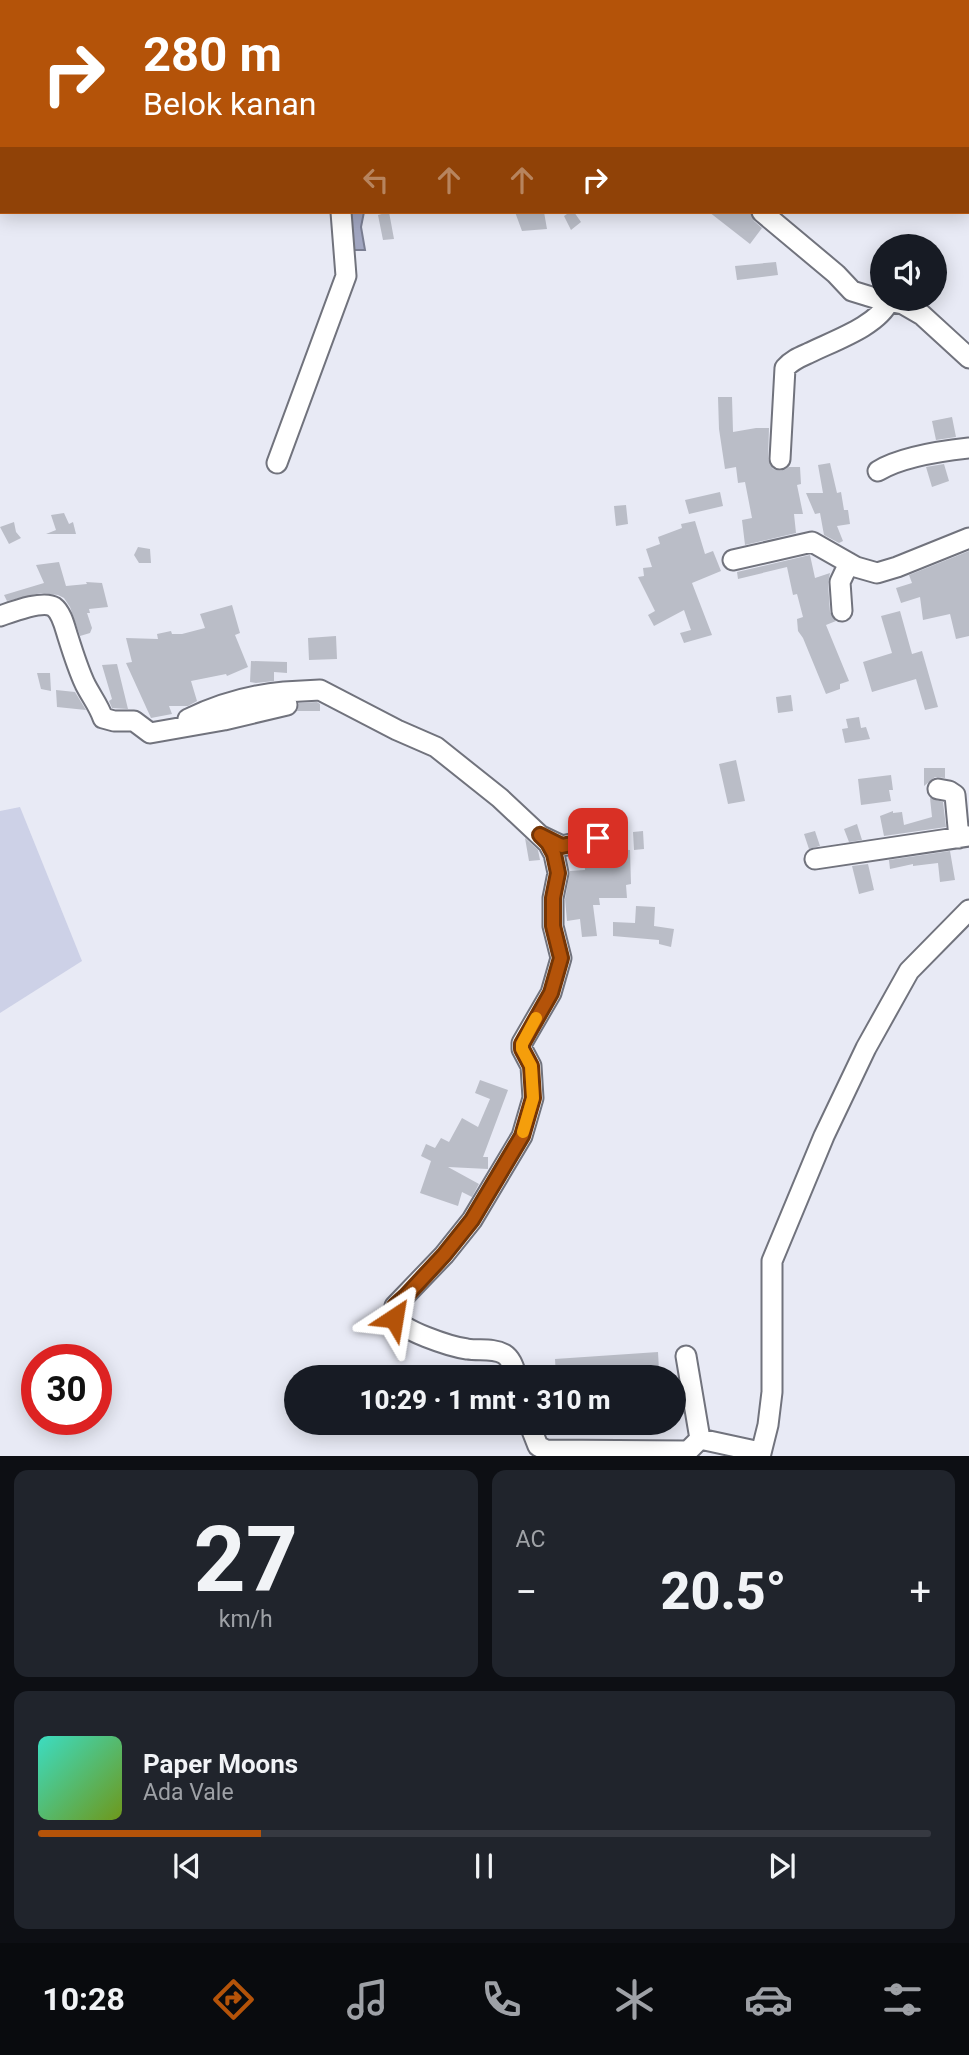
<!DOCTYPE html>
<html lang="id">
<meta charset="utf-8">
<style>
body{margin:0;font-family:Roboto,sans-serif;background:#20242c;color:#f1f3f6;height:100vh;display:flex;flex-direction:column;font-size:26px;white-space:nowrap}
*{box-sizing:border-box;margin:0}
p{font-size:23px;color:#9ea1a6}
.icon{flex:none;width:38px;height:38px;fill:none;stroke:currentColor;stroke-width:2;stroke-linecap:round;stroke-linejoin:round}
.map{position:relative;height:1456px;overflow:hidden}
.side{display:flex;flex-direction:column;gap:14px;padding:14px;background:#0d0f14;flex:1}
.side>*{flex:none}
.guide{position:absolute;left:0px;top:0px;width:970px;height:214px;box-shadow:0 4px 18px #0003;background:#b45309;color:#fff;overflow:hidden}
.controls{position:absolute;left:870px;top:234px;display:grid;gap:14px}
.controls a{display:grid;place-items:center;width:77px;height:77px;border-radius:50%;background:#171b24;box-shadow:0 4px 18px #0003;font-size:35px}
.speed{position:absolute;left:21px;top:1344px;display:flex;gap:14px;font-size:35px;font-weight:700;text-align:center}
.speed>*{display:grid;place-content:center;width:91px;height:91px;border-radius:50%;background:#171b24;box-shadow:0 4px 18px #0003;line-height:1}
.speed .limit{border:10px solid #d22;background:#fff;color:#111}
.pin{position:absolute;display:grid;place-items:center;width:60px;height:60px;color:#fff;margin:-30px;border-radius:14px;box-shadow:0 4px 10px #0006}
.me{position:absolute;width:77px;margin:-38px;rotate:33deg;stroke-linejoin:round;filter:drop-shadow(0 0 5px #0008)}
.turn{display:flex;align-items:center;gap:24px;height:147px;padding:0 28px;font-size:32px}
.turn .icon{width:91px;height:91px;stroke-width:2.5}
.turn b{display:block;font-size:49px;line-height:60px}
.lanes{display:flex;align-items:center;height:66px;padding:0 28px;background:#0003;justify-content:center;gap:35px;direction:ltr}
.lanes .off{opacity:.35}
.big{font-size:52px;font-weight:800;line-height:1.1}
.side .card{flex:1;display:flex;flex-direction:column;justify-content:center;gap:10px;min-width:0;padding:0 24px;border-radius:14px;background:#20242c}
.side .dial{align-items:center;gap:0}
.dial b{font-size:91px;line-height:1}
.song{display:flex;align-items:center;gap:21px}
.cover{width:84px;height:84px;border-radius:10px;background:linear-gradient(135deg,hsl(170 70% 55%),hsl(80 70% 35%))}
.played{height:7px;border-radius:4px;background:linear-gradient(90deg,#b45309 25%,#363941 25%)}
.keys{display:flex;justify-content:space-around;direction:ltr}
.heat{display:flex;justify-content:space-between;align-items:center;font-size:38px;direction:ltr}
.side .tiles{flex:1;display:grid;gap:14px;grid-template-columns:1fr 1fr}
.card:last-child{grid-column:span 2}
.trip{position:absolute;left:284px;top:1365px;width:402px;height:70px;border-radius:35px;background:#171b24;box-shadow:0 4px 18px #0003;font-weight:800;line-height:70px;text-align:center}
.menu{display:flex;height:112px;justify-content:space-around;align-items:center;background:#090b0e;color:#9ea1a6}
.menu .icon{width:49px;height:49px}
.menu .on{color:#b45309}
.menu b{font-size:32px;color:#f1f3f6}
.map>svg:first-child{display:block}
</style>
<div class="map">
<svg width="969" height="1457" viewBox="0 0 969 1457">
<rect width="100%" height="100%" fill="#e8eaf5"/>
<path fill="#cdd1e7" d="M20,807L82,961L0,1013V811Z"/>
<path fill="#a1a6c1" stroke="#7a7e92" stroke-width="2" d="M344,212H364L361,227L365,250H348Z"/>
<path fill="#babdc7" d="M389,212L394,239L383,240L378,215Z
M515,212H544L547,229L522,231Z
M570,212H574L581,222L571,230L564,216Z
M709,212H750L754,221L762,228L750,244Z
M776,262L778,275L737,280L735,266Z
M718,397H732L733,432L756,428H769L768,459L773,469L780,471L789,467H800L801,484L797,485L803,514H794L796,533L745,545L742,520L752,518L745,482L738,483L736,467L725,469L719,429Z
M952,417L956,437L936,440L932,421Z
M830,463L837,493L841,492L844,510H848L850,524L837,526L843,541L839,543L824,535L820,513L815,514L806,493H823L818,465Z
M944,464L949,481L932,487L926,467Z
M720,492L723,506L689,514L685,500Z
M626,505L628,524L616,526L614,506Z
M64,513L69,524L73,522L76,534H46L56,530L51,515Z
M695,521L705,554L713,551L721,571L692,583L712,635L684,643L680,633L691,630L684,610L654,626L648,615L655,611L638,577L644,576L643,568L652,567L646,549L660,544L658,537L682,528L681,524Z
M14,522L16,532L21,538L9,544L0,527Z
M138,547L150,549L151,563H139L134,555Z
M969,551V636L956,639L950,614L923,620L920,597L901,603L896,588L912,583L909,575Z
M810,555L815,578L830,573L828,583L830,612L836,621L826,625L849,681L840,684V689L826,694L803,638L798,631L797,619L803,617L797,594L793,595L787,567L738,579L737,572Z
M59,562L66,586L87,584L86,582L102,583L108,607L89,609L90,613H87L92,628L90,633L80,636L70,607L64,598L58,595L41,593L7,601L4,595L44,583L36,565Z
M232,605L240,633L235,635L248,667L227,676L226,674L191,681L197,701L188,706H169L172,714L151,718L126,663L132,662L126,638L158,639L157,634L171,631L172,634H182L205,628L200,614Z
M900,611L912,654L922,651L938,707L925,710L916,679L872,692L863,662L892,653L881,616Z
M336,636L337,659L309,660L308,638Z
M251,661L287,662V673L274,672V681L256,683L250,682Z
M117,664L128,709L112,708L109,701L112,699L102,665Z
M37,673H50L51,691L41,689Z
M56,690L75,692L86,710L57,707Z
M791,695L793,711L778,713L776,697Z
M317,702L320,704V711H297L299,703Z
M859,717L861,728L866,727L870,739L845,743L842,729L848,728L846,719Z
M736,760L745,801L728,804L719,764Z
M924,768H945V778L935,777L924,786Z
M891,775L893,790H889L891,801L861,805L858,779Z
M930,798L943,802L946,827L884,836L880,816L893,811V813L902,812L904,825L932,817Z
M857,824L862,840L849,842L844,829Z
M643,831L644,849L634,850L633,832Z
M815,831L820,846L809,849L804,834Z
M525,838L538,850L540,860L529,861Z
M602,849L630,850L631,884L626,885L627,898H599L600,905H593L597,936L582,937L580,919L567,921L565,899L570,871L585,870L584,854Z
M950,851L955,880L940,882L938,863L913,866V864L890,869L889,860Z
M868,864L874,890L859,894L852,866Z
M636,906L655,907L654,926L674,929L671,947L659,944V940L613,936V922L635,923Z
M480,1080L508,1090L483,1157H488V1169L448,1167L479,1184L472,1197L462,1192L458,1206L420,1193L431,1161L421,1156L426,1144L435,1148L441,1138L449,1142L462,1118L478,1127L490,1099L475,1093Z
M658,1352L659,1370L556,1376L555,1359Z"/>
<g fill="none" stroke-linecap="round" stroke-linejoin="round">
<g stroke="#71737d" stroke-width="23">
<path id="minor" d="M448,0L449,2
M702,2L704,0
M762,212L836,274L852,291L878,299L903,304L922,315L969,358
M780,459L785,368C792,360 800,357 809,353C833,341 878,326 889,301
M277,463L346,276L341,212
M878,471C901,457 941,451 969,448
M733,560L812,542L856,567L877,573L897,567L969,538
M842,611L840,582L849,563
M0,616C12,612 43,600 54,607C62,613 65,628 68,637C73,653 78,669 85,684C91,696 99,706 103,718L114,721H134L150,733L224,720L287,705L284,692L320,690L397,730L436,747L500,798L548,843L554,854L558,873L553,898V926L561,958L551,993L522,1043V1049L531,1066L533,1098L522,1136L472,1220L444,1255L395,1306C394,1309 393,1313 394,1316C398,1330 452,1347 467,1349C479,1351 493,1348 504,1354C512,1359 514,1369 517,1377
M188,719C219,704 250,695 284,692
M938,789L949,791L955,795L959,838
M541,836L562,846L598,838
M815,859L969,836
M529,1423L538,1446L546,1450L688,1451L700,1439L686,1356
M700,1439L760,1452
M760,1457L768,1425L772,1392V1261L824,1136L866,1048L909,971L969,910"/>
</g>
<use href="#minor" stroke="#fff" stroke-width="19"/>
</g>
<g fill="none" stroke-linecap="round" stroke-linejoin="round">
<g stroke="#753606" stroke-width="18">
<path id="route" d="M394,1318L395,1306L405,1297L444,1255L472,1220L522,1136L533,1098L531,1066L522,1049V1044L551,993L561,958L553,926V898L558,873L554,854L548,843L540,835L562,846L598,838"/>
</g>
<use href="#route" stroke="#b45309" stroke-width="12"/>
<path stroke="#f59e0b" stroke-width="12" d="M523,1132L533,1098L531,1066L522,1049V1044L536,1018"/>
</g>
</svg>
<div class="controls">
<a><svg class="icon" aria-label="sound" viewBox="0 0 24 24"><path d="M4 9h4l5-4v14l-5-4H4zM17 9q2 3 0 6"/></svg></a>
</div>
<div class="speed"><div class="limit">30</div></div>
<div class="pin" style="left:598px;top:838px;background:#d93025"><svg class="icon" aria-label="arrive" viewBox="0 0 24 24"><path d="M6 21V4h12l-3 4 3 4H6"/></svg></div>
<svg class="me" style="left:394px;top:1318px" viewBox="-20 -20 40 40"><path d="M0-17L14 15 0 8-14 15z" fill="#b45309" stroke="#fff" stroke-width="4"/></svg>
<div class="trip">10:29 · 1 mnt · 310 m</div>
<div class="guide">
<div class="turn"><svg class="icon" aria-label="right" viewBox="0 0 24 24"><path d="M7 20v-9h11M14 6l5 5-5 5"/></svg><div><b>280 m</b>Belok kanan</div></div>
<div class="lanes"><svg class="icon off" aria-label="left" viewBox="0 0 24 24"><path d="M17 20v-9H6M10 6l-5 5 5 5"/></svg><svg class="icon off" aria-label="ahead" viewBox="0 0 24 24"><path d="M12 20V5M6 11l6-6 6 6"/></svg><svg class="icon off" aria-label="ahead" viewBox="0 0 24 24"><path d="M12 20V5M6 11l6-6 6 6"/></svg><svg class="icon" aria-label="right" viewBox="0 0 24 24"><path d="M7 20v-9h11M14 6l5 5-5 5"/></svg></div>
</div>
</div>
<section class="side">
<div class="tiles">
<div class="card dial"><b>27</b><p>km/h</p></div>
<div class="card"><p>AC</p>
<div class="heat"><a>−</a><b class="big">20.5°</b><a>+</a></div>
</div>
<div class="card">
<div class="song"><i class="cover"></i><div><b>Paper Moons</b><p>Ada Vale</p></div></div>
<div class="played"></div>
<div class="keys"><svg class="icon" aria-label="previous" viewBox="0 0 24 24"><path d="M18 5L8 12l10 7zM5 5v14"/></svg><svg class="icon" aria-label="pause" viewBox="0 0 24 24"><path d="M8 5v14M16 5v14"/></svg><svg class="icon" aria-label="next" viewBox="0 0 24 24"><path d="M6 5l10 7-10 7zM19 5v14"/></svg></div>
</div>
</div>
</section>
<nav class="menu">
<b>10:28</b>
<svg class="icon on" aria-label="directions" viewBox="0 0 24 24"><path d="M12 3l9 9-9 9-9-9zM9 14v-3h6M13 9l2 2-2 2"/></svg>
<svg class="icon" aria-label="music" viewBox="0 0 24 24"><path d="M9 18V5l10-2v13"/><circle cx="6" cy="18" r="3"/><circle cx="16" cy="16" r="3"/></svg>
<svg class="icon" aria-label="phone" viewBox="0 0 24 24"><path d="M5 4h4l2 5-3 2q2 4 5 5l2-3 5 2v4C11 20 4 13 5 4z"/></svg>
<svg class="icon" aria-label="climate" viewBox="0 0 24 24"><path d="M12 3v18M4 7l16 10M4 17L20 7"/></svg>
<svg class="icon" aria-label="car" viewBox="0 0 24 24"><path d="M5 17H2v-5l4-1 3-4h7l3 4 3 1v5h-3M9 17h6M6 11h13"/><circle cx="7" cy="17" r="2"/><circle cx="17" cy="17" r="2"/></svg>
<svg class="icon" aria-label="filters" viewBox="0 0 24 24"><path d="M4 7h16M4 17h16"/><circle cx="9" cy="7" r="2"/><circle cx="15" cy="17" r="2"/></svg>
</nav>
